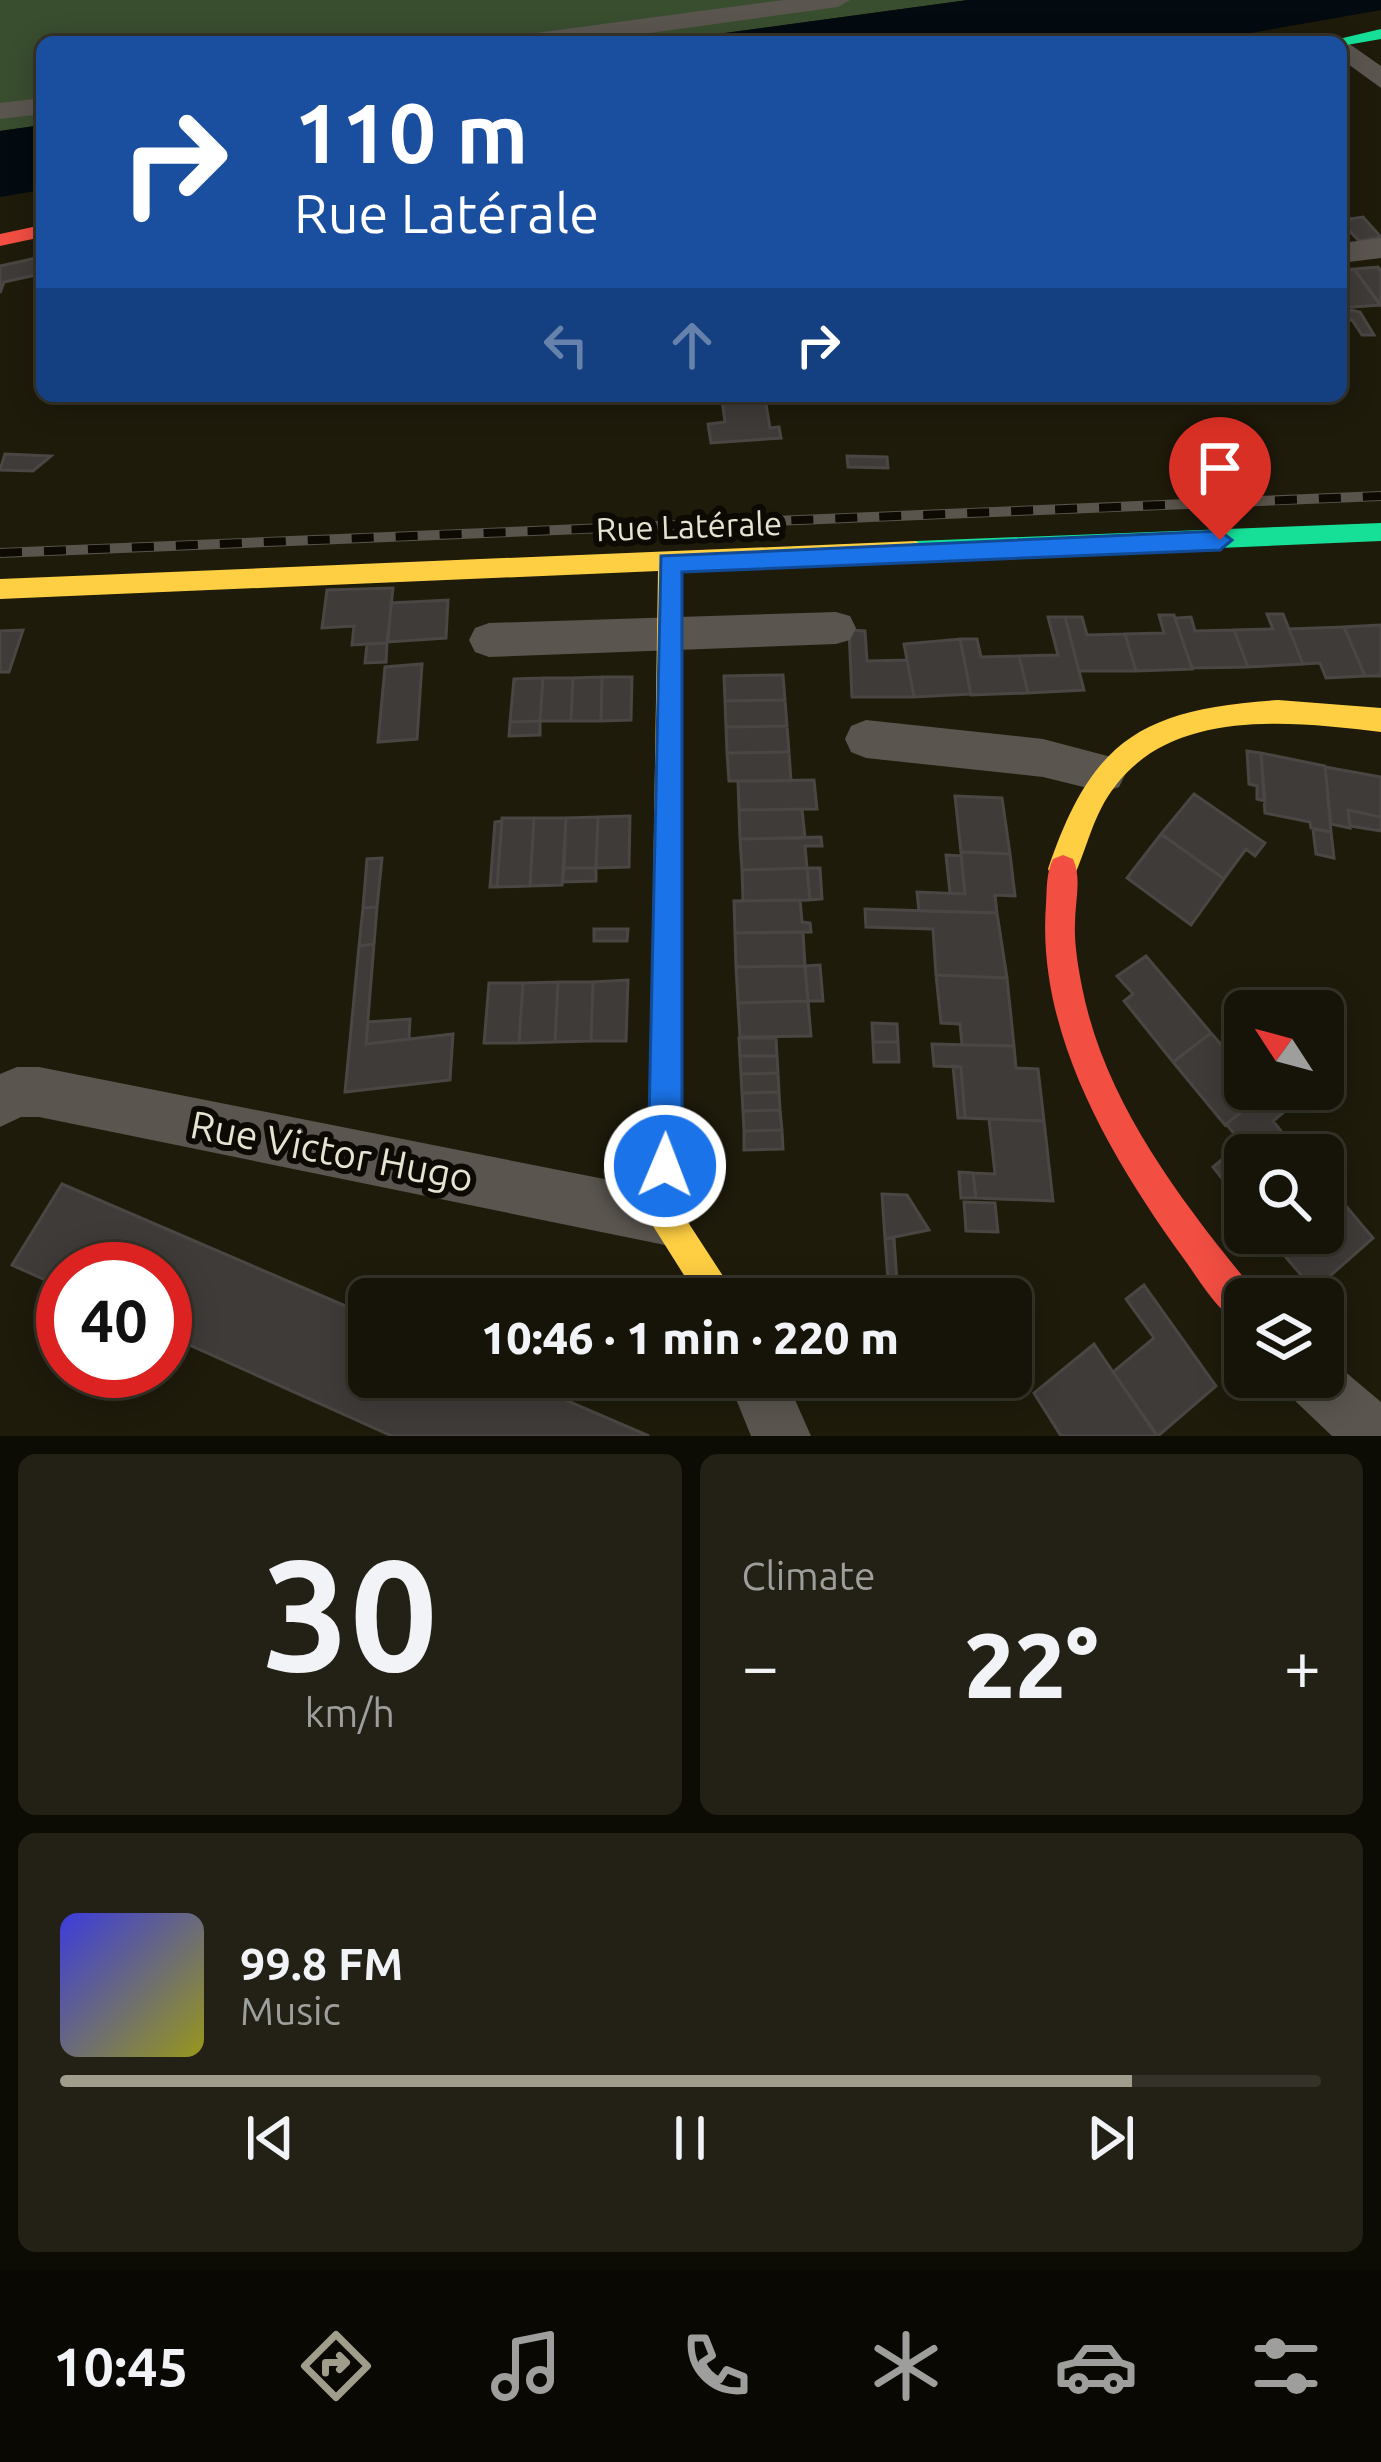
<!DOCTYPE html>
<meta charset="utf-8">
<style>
body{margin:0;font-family:Ubuntu,sans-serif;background:#232116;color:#f1f3f6;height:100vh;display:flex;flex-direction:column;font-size:45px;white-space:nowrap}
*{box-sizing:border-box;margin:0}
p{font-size:39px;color:#9e9e9c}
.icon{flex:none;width:66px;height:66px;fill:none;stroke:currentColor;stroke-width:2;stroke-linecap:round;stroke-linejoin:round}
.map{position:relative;height:1436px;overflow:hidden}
.side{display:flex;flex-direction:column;gap:18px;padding:18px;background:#0c0b04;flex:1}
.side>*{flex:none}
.hud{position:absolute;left:36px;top:36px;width:1311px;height:366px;border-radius:18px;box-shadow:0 6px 30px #0003,0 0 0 3px #353329;background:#1a4fa0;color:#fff;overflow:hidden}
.needle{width:78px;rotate:306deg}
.buttons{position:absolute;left:1224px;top:990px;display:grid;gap:24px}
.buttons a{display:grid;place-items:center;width:120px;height:120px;border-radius:18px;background:#161408;box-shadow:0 6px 30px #0003,0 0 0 3px #353329;font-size:60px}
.speed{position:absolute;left:36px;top:1242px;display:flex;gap:24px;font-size:60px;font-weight:700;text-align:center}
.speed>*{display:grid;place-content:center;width:156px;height:156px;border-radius:50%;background:#161408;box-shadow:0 6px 30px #0003,0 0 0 3px #353329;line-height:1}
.speed .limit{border:18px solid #d22;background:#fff;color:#111}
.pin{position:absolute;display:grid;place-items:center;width:102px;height:102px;color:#fff;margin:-123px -51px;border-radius:50% 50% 50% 0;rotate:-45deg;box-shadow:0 0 12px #0007}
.pin .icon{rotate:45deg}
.me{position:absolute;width:132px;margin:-66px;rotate:1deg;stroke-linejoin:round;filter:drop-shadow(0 0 9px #0008)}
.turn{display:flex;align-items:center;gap:42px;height:252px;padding:0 60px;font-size:54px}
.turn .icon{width:156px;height:156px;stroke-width:2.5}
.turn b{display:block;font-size:84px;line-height:102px}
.lanes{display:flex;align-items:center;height:114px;padding:0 60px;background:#0003;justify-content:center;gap:60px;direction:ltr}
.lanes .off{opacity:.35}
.big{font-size:90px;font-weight:800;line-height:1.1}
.side .card{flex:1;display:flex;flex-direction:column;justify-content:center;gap:18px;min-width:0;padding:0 42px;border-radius:18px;background:#232116}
.side .dial{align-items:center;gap:0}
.dial b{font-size:156px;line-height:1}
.song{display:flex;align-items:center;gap:36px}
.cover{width:144px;height:144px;border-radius:18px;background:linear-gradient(135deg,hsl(240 70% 55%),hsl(60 70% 35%))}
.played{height:12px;border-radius:6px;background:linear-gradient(90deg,#a09d8c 85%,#353329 85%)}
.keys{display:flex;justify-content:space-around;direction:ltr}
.heat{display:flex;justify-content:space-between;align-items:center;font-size:66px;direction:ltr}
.side .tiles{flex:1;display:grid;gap:18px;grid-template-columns:1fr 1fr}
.card:last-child{grid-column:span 2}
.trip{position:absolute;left:348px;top:1278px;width:684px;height:120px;border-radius:18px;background:#161408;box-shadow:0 6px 30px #0003,0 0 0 3px #353329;font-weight:800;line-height:120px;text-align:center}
.dock{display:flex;height:192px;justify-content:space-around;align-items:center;background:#090803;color:#9e9e9c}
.dock .icon{width:84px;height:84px}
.dock .active{color:#a09d8c}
.dock b{font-size:54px;color:#f1f3f6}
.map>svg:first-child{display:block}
</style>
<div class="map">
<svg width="1381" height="1436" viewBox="0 0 1381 1436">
<rect width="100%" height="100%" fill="#1e1b0b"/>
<path fill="#394d2f" d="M0,0H968L658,42H42V125L0,131Z"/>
<path fill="#030a10" d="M968,0H1381V10L1200,42H658Z
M42,125V190L0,197V131Z"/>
<path fill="#3f3b38" stroke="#494643" stroke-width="3" d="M1341,209L1350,219L1363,217L1381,237L1359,241L1341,222Z
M40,257V274L4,282L0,293V266Z
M1378,267L1381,271V305L1354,269Z
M1354,269L1380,305L1341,308V271Z
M1341,308L1360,312L1374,335H1362L1352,320H1345Z
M765,398L770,428L779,427L781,438L711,443L708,424L725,422L722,400Z
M5,454L51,456L33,471L0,470Z
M847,456L887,457L888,468L848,467Z
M393,588L387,643L352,645L354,626L322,628L327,590Z
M448,600L446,638L388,642L391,603Z
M1267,614H1283L1303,664L1248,667L1234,630L1273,629Z
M1159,615H1174L1192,669L1136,671L1125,634L1164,633Z
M1048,617H1065L1084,690L1028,693L1019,656L1058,655Z
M1065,617H1082L1087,635L1125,634L1136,671H1079Z
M1191,617L1195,631L1234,630L1248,667L1192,668L1175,618Z
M1381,625V676H1365L1344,627Z
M1344,627L1365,676L1326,678L1320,663L1303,664L1289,629Z
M23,630L9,672H0V631Z
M849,630L865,631L867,661L907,660L914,697H852Z
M960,639H977L981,657L1019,656L1028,693L971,695Z
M960,639L971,694L914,697L904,644Z
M387,643L386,662L365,663L367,644Z
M422,664L417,739L378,742L385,667Z
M783,675L785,700L725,701L724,676Z
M602,677L601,721H571L573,678Z
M602,677H632L631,720L601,721Z
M543,678H573L571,721H540Z
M543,678L540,721L510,722L514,679Z
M785,700L787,726L726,727L725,701Z
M540,721V735L509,736L510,722Z
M787,726L789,752L727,753L726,727Z
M1247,751L1261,753L1265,801L1257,799V786L1249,784Z
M789,752L791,781H729L727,753Z
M1261,753L1325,766L1331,832L1311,828L1310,822L1265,813Z
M1325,767L1381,777V817L1348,810L1350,828L1331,824Z
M814,780L817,809L739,810L738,781Z
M1194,794L1265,843L1255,856L1246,849L1224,879L1161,834Z
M955,796L1002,798L1010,854L961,852Z
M802,809L805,838L740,839L739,810Z
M1348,810L1381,817V831L1350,826Z
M630,816L629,867L596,868L598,817Z
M598,817L596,868H564L566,818Z
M502,818H534L530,886L497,887Z
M534,818H566L562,885L530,886Z
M502,821L497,887H490L495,822Z
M1313,829L1331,832L1334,858L1316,854Z
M1161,834L1224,879L1191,925L1127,878Z
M821,837L822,846H805L807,868L742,870L740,839Z
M961,852L1010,854L1015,896L995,895L997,913L919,911L917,892L965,894Z
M946,855L961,856L965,894L950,893Z
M382,858L377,907L363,908L367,859Z
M564,868H596V881L563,882Z
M807,868H820L822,899L810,900Z
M807,868L810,900L743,901L742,870Z
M800,900L802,922L810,923L811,932L735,933L734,901Z
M377,907L374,944L359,946L363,908Z
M865,909L997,913L1007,978L936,975L933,929L866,927Z
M594,929H628L627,941H594Z
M803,932L805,966L736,967L735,933Z
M374,944L366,1044L453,1034L450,1080L345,1092L359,946Z
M1146,956L1211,1033L1173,1062L1124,1001L1133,994L1117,976Z
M820,965L823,1001H808L805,966Z
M805,966L808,1001L738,1003L736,967Z
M936,975L1007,978L1014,1046L962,1045L960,1024L941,1023Z
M628,980L626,1041H591L593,982Z
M558,982H593L591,1041L555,1042Z
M558,982L555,1042L519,1043L523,983Z
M489,983H523L519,1043H484Z
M808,1001L811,1036L740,1037L738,1003Z
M410,1019L409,1039L366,1044L368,1022Z
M872,1023L897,1024L898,1042H873Z
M1211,1033L1245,1072V1089H1271L1225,1125L1173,1062Z
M739,1038H776L777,1056H740Z
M873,1042H898L899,1062H874Z
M932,1044L1014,1046L1016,1068L1038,1069L1044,1121L965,1118L961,1067L934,1066Z
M740,1056H777L778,1073L741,1074Z
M953,1066L961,1067L965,1118H958Z
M778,1073L779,1092L742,1093L741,1074Z
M1271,1089H1285L1296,1102L1273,1121L1289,1141L1271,1155H1245V1208L1213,1167L1242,1143L1226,1124Z
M779,1092L780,1110L743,1111L742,1093Z
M780,1110L782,1130L744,1131L743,1111Z
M989,1119L1044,1121L1053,1201L976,1198L973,1173L995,1174Z
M782,1130L783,1149L744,1150V1131Z
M959,1172L973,1173L976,1198H961Z
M1323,1179L1373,1238L1314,1290L1265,1233H1323Z
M62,1184L369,1316V1377H512L649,1436H392L165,1334V1269H63V1288L12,1265Z
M882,1194L907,1195L929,1230L885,1239Z
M964,1202L995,1203L998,1232L966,1231Z
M894,1238L898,1295L889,1294L885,1239Z
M1144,1285L1216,1386L1158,1436L1113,1372L1154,1338L1126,1299Z
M1094,1344L1113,1372L1157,1436H1061L1034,1393Z"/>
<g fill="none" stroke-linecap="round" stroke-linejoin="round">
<path fill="#5a554f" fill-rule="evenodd" d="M783,0H850L838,7L585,42H515L528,34Z
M1341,38L1381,66V88L1341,59V42H1331Z
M42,98V114L0,119V103Z
M1381,238V258L1341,263V243Z
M836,612L850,616L856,628L850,640L836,644L489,657L475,652L469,640L475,628L489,623Z
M866,720L1043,739L1119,759L1126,773L1119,787L1104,792L1043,777L866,758L851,752L845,739L851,726Z
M17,1067H39L665,1191L684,1199L692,1218L684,1237L665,1245L39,1117H21L0,1127V1074Z
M1323,1353L1381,1402V1436H1332L1291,1397L1282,1377H1323Z
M727,1377H785L811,1436H751Z"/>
<path fill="#16e098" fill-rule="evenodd" d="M1381,29V39L1341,46V42H1326Z
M1381,523V541L916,561L904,551L916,541Z"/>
<path fill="#ffcf43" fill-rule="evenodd" d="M916,541L928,551L916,561L682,570V1213L738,1299H699L648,1218L658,571L0,599V579Z
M1278,700L1381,708V732C1295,722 1176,707 1116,785C1093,814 1088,846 1073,879L1063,883L1053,879L1048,869C1092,739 1142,709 1278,700Z"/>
<path fill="#f24e42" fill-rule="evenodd" d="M42,225V237L0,246V234Z
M1063,855L1073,859C1082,878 1075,902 1075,923C1074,943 1078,966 1082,987C1105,1104 1184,1205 1258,1295L1259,1299H1245V1326C1219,1315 1200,1281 1184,1259C1111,1158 1036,1033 1046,904C1047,889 1046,873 1053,859Z"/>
<g stroke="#5a554c" stroke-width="10">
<path id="rail" d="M0,553L1381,496"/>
</g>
<use href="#rail" stroke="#0c0a02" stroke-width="8" stroke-dasharray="22" stroke-linecap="butt"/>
</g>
<path fill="#1a73e8" stroke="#114b97" stroke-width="3" d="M1220,531L1232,540L1220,550L682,572V1166L677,1178L665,1183L653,1178L648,1166L661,556Z"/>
<g text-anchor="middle" stroke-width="12" stroke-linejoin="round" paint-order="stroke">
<g font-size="33" fill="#e6e3d2" stroke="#0c0a02">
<text transform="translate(689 526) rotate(-2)" y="12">Rue Latérale</text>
</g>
<g font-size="39" fill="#e6e3d2" stroke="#0c0a02">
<text transform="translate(332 1151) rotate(11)" y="14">Rue Victor Hugo</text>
</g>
</g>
</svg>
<div class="buttons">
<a><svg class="needle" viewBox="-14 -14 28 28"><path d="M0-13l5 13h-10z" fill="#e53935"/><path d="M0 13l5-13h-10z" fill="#9e9e9c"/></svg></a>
<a><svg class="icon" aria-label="search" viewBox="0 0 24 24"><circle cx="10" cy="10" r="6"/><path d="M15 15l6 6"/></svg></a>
<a><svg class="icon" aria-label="layers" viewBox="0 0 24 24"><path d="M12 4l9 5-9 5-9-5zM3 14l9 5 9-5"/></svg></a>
</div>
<div class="speed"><div class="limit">40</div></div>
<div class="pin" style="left:1220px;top:540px;background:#d93025"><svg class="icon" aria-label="arrive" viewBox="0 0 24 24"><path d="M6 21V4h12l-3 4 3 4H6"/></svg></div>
<svg class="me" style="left:665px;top:1166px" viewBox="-20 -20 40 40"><circle r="17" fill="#1a73e8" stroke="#fff" stroke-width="3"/><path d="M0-11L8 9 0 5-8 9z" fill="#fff"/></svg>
<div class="trip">10:46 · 1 min · 220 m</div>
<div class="hud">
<div class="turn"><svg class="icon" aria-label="right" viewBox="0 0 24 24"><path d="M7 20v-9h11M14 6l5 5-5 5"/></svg><div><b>110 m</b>Rue Latérale</div></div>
<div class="lanes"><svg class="icon off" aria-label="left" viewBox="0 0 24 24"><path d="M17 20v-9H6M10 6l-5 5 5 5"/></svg><svg class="icon off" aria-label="ahead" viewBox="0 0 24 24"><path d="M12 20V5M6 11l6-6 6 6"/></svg><svg class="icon" aria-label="right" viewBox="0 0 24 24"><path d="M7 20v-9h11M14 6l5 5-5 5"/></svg></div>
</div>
</div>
<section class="side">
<div class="tiles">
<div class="card dial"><b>30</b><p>km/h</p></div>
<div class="card"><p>Climate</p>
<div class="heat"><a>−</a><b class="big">22°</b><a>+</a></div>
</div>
<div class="card">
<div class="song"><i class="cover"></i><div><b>99.8 FM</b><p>Music</p></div></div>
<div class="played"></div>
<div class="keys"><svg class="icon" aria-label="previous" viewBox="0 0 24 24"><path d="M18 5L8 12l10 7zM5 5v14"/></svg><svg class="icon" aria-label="pause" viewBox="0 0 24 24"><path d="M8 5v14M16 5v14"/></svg><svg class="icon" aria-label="next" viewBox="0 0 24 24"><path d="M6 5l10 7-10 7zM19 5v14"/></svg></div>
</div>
</div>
</section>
<nav class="dock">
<b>10:45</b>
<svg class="icon active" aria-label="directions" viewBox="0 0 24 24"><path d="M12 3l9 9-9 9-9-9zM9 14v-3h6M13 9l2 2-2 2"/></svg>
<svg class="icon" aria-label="music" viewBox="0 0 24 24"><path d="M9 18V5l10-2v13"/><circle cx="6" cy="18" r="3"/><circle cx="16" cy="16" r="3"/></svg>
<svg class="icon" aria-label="phone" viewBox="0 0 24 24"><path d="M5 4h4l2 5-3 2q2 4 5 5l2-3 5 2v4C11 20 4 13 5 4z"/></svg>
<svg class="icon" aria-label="climate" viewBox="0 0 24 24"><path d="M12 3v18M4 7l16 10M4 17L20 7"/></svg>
<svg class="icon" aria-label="car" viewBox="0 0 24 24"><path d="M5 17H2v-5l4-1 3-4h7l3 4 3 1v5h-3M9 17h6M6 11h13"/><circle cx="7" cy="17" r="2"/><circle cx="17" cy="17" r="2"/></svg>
<svg class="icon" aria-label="filters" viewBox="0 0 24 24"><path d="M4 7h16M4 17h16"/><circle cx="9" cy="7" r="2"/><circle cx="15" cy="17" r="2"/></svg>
</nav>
